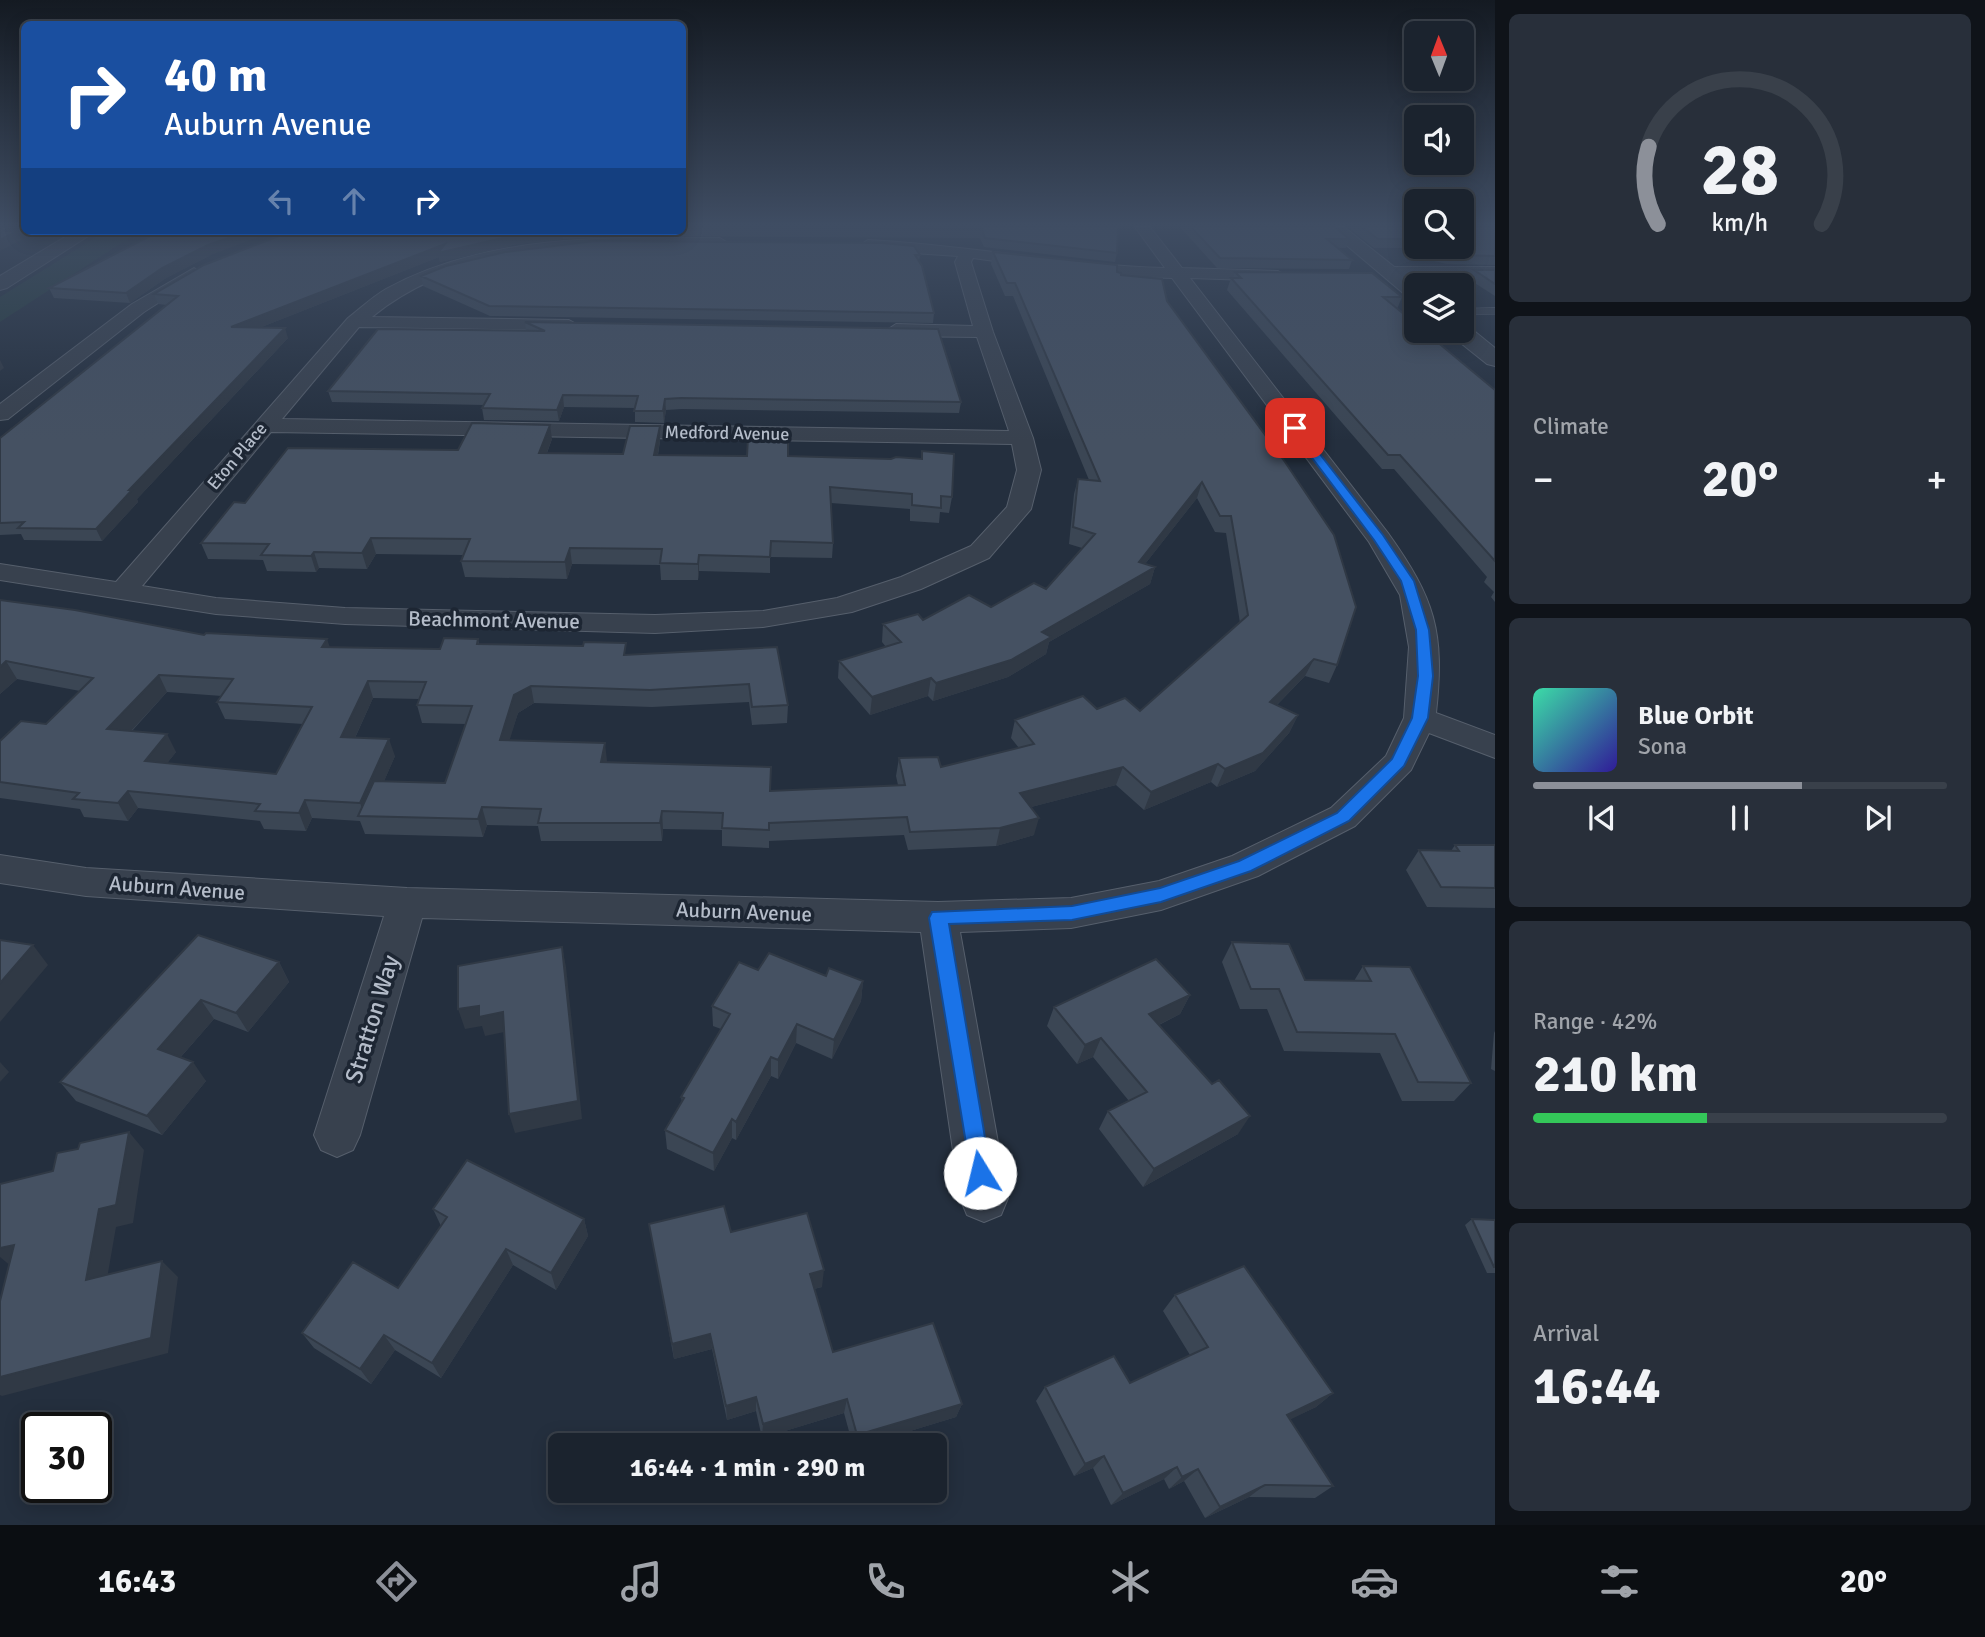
<!DOCTYPE html>
<meta charset="utf-8">
<style>
body{margin:0;font-family:Signika,sans-serif;background:#282f3a;color:#f1f3f6;height:100vh;display:flex;flex-direction:column;font-size:26px;white-space:nowrap}
*{box-sizing:border-box;margin:0}
p{font-size:23px;color:#a0a4aa}
.icon{flex:none;width:38px;height:38px;fill:none;stroke:currentColor;stroke-width:2;stroke-linecap:round;stroke-linejoin:round}
.map{position:relative;flex:1;overflow:hidden}
.details{display:flex;flex-direction:column;gap:14px;padding:14px;background:#0f1319;width:490px}
.details>*{flex:none}
.banner{position:absolute;left:21px;top:21px;width:665px;height:214px;border-radius:10px;box-shadow:0 4px 18px #0003,0 0 0 2px #39404a;background:#1a4fa0;color:#fff;overflow:hidden}
.needle{width:46px;rotate:359deg}
.tools{position:absolute;left:1404px;top:21px;display:grid;gap:14px}
.tools a{display:grid;place-items:center;width:70px;height:70px;border-radius:10px;background:#1b232e;box-shadow:0 4px 18px #0003,0 0 0 2px #39404a;font-size:35px}
.speed{position:absolute;left:21px;top:1412px;display:flex;gap:14px;font-size:35px;font-weight:700;text-align:center}
.speed>*{display:grid;place-content:center;width:91px;height:91px;border-radius:50%;background:#1b232e;box-shadow:0 4px 18px #0003,0 0 0 2px #39404a;line-height:1}
.speed .limit{border:4px solid #111;border-radius:10px;background:#fff;color:#111}
.pin{position:absolute;display:grid;place-items:center;width:60px;height:60px;color:#fff;margin:-30px;border-radius:14px;box-shadow:0 4px 10px #0006}
.me{position:absolute;width:77px;margin:-38px;rotate:351deg;stroke-linejoin:round;filter:drop-shadow(0 0 5px #0008)}
.turn{display:flex;align-items:center;gap:24px;height:147px;padding:0 28px;font-size:32px}
.turn .icon{width:91px;height:91px;stroke-width:2.5}
.turn b{display:block;font-size:49px;line-height:60px}
.lanes{display:flex;align-items:center;height:66px;padding:0 28px;background:#0003;justify-content:center;gap:35px;direction:ltr}
.lanes .off{opacity:.35}
.big{font-size:52px;font-weight:700;line-height:1.1}
.details .tile{flex:1;display:flex;flex-direction:column;justify-content:center;gap:10px;min-width:0;padding:0 24px;border-radius:10px;background:#282f3a}
.details .dial{align-items:center;gap:0}
.dial svg{height:182px;overflow:visible;fill:none;stroke:#39404a;stroke-width:7;stroke-linecap:round;text-anchor:middle}
.dial text{fill:#f1f3f6;stroke:none}
.song{display:flex;align-items:center;gap:21px}
.cover{width:84px;height:84px;border-radius:10px;background:linear-gradient(135deg,hsl(160 70% 55%),hsl(250 70% 35%))}
.played{height:7px;border-radius:4px;background:linear-gradient(90deg,#8c9099 65%,#39404a 65%)}
.keys{display:flex;justify-content:space-around;direction:ltr}
.heat{display:flex;justify-content:space-between;align-items:center;font-size:38px;direction:ltr}
.charge{height:10px;border-radius:5px;background:linear-gradient(90deg,#34c759 42%,#39404a 0)}
.trip{position:absolute;left:548px;top:1433px;width:399px;height:70px;border-radius:10px;background:#1b232e;box-shadow:0 4px 18px #0003,0 0 0 2px #39404a;font-weight:700;line-height:70px;text-align:center}
.tabs{display:flex;height:112px;justify-content:space-around;align-items:center;background:#0b0e12;color:#a0a4aa}
.tabs .icon{width:49px;height:49px}
.tabs .selected{color:#8c9099}
.tabs b{font-size:32px;color:#f1f3f6}
main{display:flex;flex:1;min-height:0}
.map>svg:first-child{display:block}
</style>
<main>
<div class="map">
<svg width="1495" height="1525" viewBox="0 0 1495 1525">
<rect width="100%" height="100%" fill="#242f3e"/>
<path fill="#263c3f" d="M106,231H140L0,322V297Z"/>
<g fill="none" stroke-linecap="round" stroke-linejoin="round">
<g stroke="#565f6c" stroke-width="1">
<path id="service" d="M1495,308V314L1461,315V309Z"/>
</g>
<g stroke="#565f6c" stroke-width="2">
<path id="minor" d="M1135,227H1150L1182,268L1278,271L1286,276L1278,281L1190,278L1388,533C1435,599 1445,631 1436,713L1495,735V758L1429,733L1411,770L1355,826L1258,876L1161,910L1071,928L960,932L1008,1198L1001,1215L984,1222L967,1215L960,1198L921,932L422,918L360,1135L353,1150L337,1157L321,1150L314,1135L384,916L86,896L0,883V855L86,868L407,888L938,902L1071,898L1159,881L1232,856L1331,808L1386,756L1404,718L1409,647L1400,595L1369,542L1172,278L1104,276L973,258L971,262L993,332L1033,438L1041,470L1031,509L989,558L921,589L852,612L763,627L655,633L345,624L216,614L0,580V564L116,582L348,318C360,309 372,297 386,289C487,234 608,237 720,238L728,243L720,248C603,246 467,239 372,317L569,320L578,325L569,330L359,327L282,419L1009,431L977,337L896,336L887,330L896,324L973,326L955,262L958,256L868,250L860,245L868,240C968,245 1065,265 1165,268ZM271,432L1012,444L1017,470L1007,507L971,546L901,577L837,598L763,611L655,615L345,608L216,598L142,586Z
M1388,267H1495V277L1382,275L1380,272L1382,269Z
M194,268L202,273L200,276L144,312L8,419L0,420V404L132,304Z"/>
</g>
<g stroke="#565f6c" stroke-width="2">
<path id="tertiary" d="M1325,227H1344L1417,285L1416,300L1409,298Z
M75,231H96L7,288L0,290V276Z
M1461,325L1468,326L1495,348V366L1487,364L1452,336L1450,331H1461Z"/>
</g>
<use href="#service" fill="#38414e" fill-rule="evenodd"/>
<use href="#minor" fill="#38414e" fill-rule="evenodd"/>
<use href="#tertiary" fill="#38414e" fill-rule="evenodd"/>
</g>
<path fill="#3b4654" fill-rule="evenodd" d="M682,227H1118L1117,253L1115,262L984,247L980,238L654,236L563,239L517,244L440,262L439,257L259,328L288,338L137,499L138,502L102,541L24,540L21,534L0,535V438L167,305L158,304L154,294L292,231H682Z
M1180,227H1335L1349,239L1346,248H1338L1352,260L1349,269L1217,268Z
M1348,227H1416V247H1461L1495,227V265L1447,264L1434,261L1408,248H1374Z
M993,252L1117,272L1167,301L1337,665L1329,683L1305,676L1277,705L1298,715L1289,733L1255,771L1217,787L1211,782L1144,810L1116,785L1031,807L1034,835L996,846L908,850L904,835L769,841V848L722,846V830L663,829L662,841H541L538,826L487,825L483,837L365,834L360,821L312,818L306,831L264,829L260,821L138,808L128,821L84,817L80,809L0,798V741L46,724L80,691L17,679L0,694V600L204,635L330,647L440,649L478,639L479,644L627,655L777,647L788,705L787,723L752,725L749,702L652,707L534,703L518,713L509,740L607,761V762L770,791L898,785L896,776L899,758L941,767L1019,748L1011,738L1015,720L1097,709L1140,711L1240,623L1226,533L1215,532L1197,498L1145,564L1155,567L1150,584L1049,642L1046,654L1008,677L933,701L928,696L870,715L838,678L839,661L886,647L882,642L883,624L923,620L991,607L1046,589L1082,548L1069,544L1074,494L1078,479L1089,480L1013,296H1005L991,264ZM167,692L222,696L217,702L225,719L303,724L276,774L167,763L176,752L132,731ZM373,698L419,699L417,705L422,723L466,724L445,783L384,781L395,756L355,738Z
M211,255L166,278L130,303L54,298L49,288Z
M920,255L919,261L934,313L933,323L490,316L423,286L421,276Z
M1474,270H1495V296L1470,280Z
M1235,272L1402,297L1397,309L1495,390V602L1491,597L1494,592L1484,582L1487,577L1394,469H1382L1227,290L1231,278H1233Z
M525,322L961,402L959,413L682,409L666,410L664,423L635,422V408L564,407L559,421L484,420L482,408L484,405L332,402L328,391L526,331Z
M552,439L547,453L623,454L660,441L658,455L788,456L952,497L949,513L940,512L939,523L910,521V509L831,503L833,543L832,558L770,557V573L699,571L698,580H661L660,565L572,564L567,579L465,577L461,561L463,555L376,554L367,569L319,568L316,572L267,571L263,560L208,559L201,543L245,503L458,450Z
M1455,845H1495V908L1427,907L1406,870L1419,850L1451,851Z
M198,935L279,962L289,982L248,1032L214,1019L180,1058L206,1081L162,1135L76,1101L60,1082Z
M1232,942L1305,980L1354,981L1363,966L1471,1083L1454,1101H1402L1380,1053L1284,1051L1267,1009H1240L1222,962Z
M758,970L826,976L863,981L861,1001L832,1059L796,1043L778,1079L771,1076L736,1140L732,1138L714,1171L667,1149L665,1130L682,1102L681,1097L721,1029L713,1026L712,1006Z
M1190,995L1180,1014L1159,1025L1238,1134L1143,1187L1099,1129L1108,1111L1129,1101L1093,1057L1077,1064L1047,1026L1054,1007Z
M1495,1031V1071L1491,1069L1494,1033Z
M433,1209L584,1219L588,1236L556,1290L513,1265L441,1378L395,1350L371,1384L314,1348L302,1333L398,1288L441,1226Z
M1472,1219L1495,1220V1273H1487L1465,1225Z
M649,1224L731,1232L822,1287L814,1289L833,1352L962,1404L956,1417L861,1446H853L844,1413L762,1438L756,1411L727,1420L712,1349L674,1359Z
M1175,1295L1333,1393L1316,1407L1290,1419L1333,1486L1315,1498L1249,1497L1205,1518L1184,1481L1169,1489L1164,1479L1111,1505L1093,1468L1074,1476L1036,1401L1045,1387L1130,1383L1190,1355L1163,1311Z"/>
<path fill="#303945" d="M12,227H24L25,231L18,234L21,240L0,251V240L4,231Z
M248,231H274L211,255L166,278L130,303L126,293L162,268L208,245Z
M550,231H562L563,239L517,244L440,262L439,257L234,338L231,327L445,244Z
M285,328L288,338L137,499L138,502L102,541L96,529L129,490Z
M0,360L4,368L0,371Z
M563,395L564,407L559,421L557,410Z
M665,399L666,410L664,423L663,411Z
M550,425L552,439L541,468L539,453Z
M660,426V441L655,470L654,455Z
M1202,482L1197,498L1134,578L1139,562Z
M371,538L376,554L367,569L362,553Z
M570,548L572,564L567,579L565,562Z
M314,552L319,568L316,572L311,556Z
M699,555V571L698,580V564Z
M1155,567L1150,584L1049,642L1046,654L1008,677L933,701L936,683L1042,632Z
M327,639L333,656L322,647Z
M1314,659L1305,676L1262,720L1270,702Z
M6,661L17,679L0,694V667Z
M159,675L167,692L117,746L107,729Z
M931,678L928,696L870,715L872,697Z
M368,681L373,698L347,755L341,737Z
M531,686L534,703L518,713L504,758L500,740L514,695Z
M1298,715L1289,733L1255,771L1217,787L1225,769Z
M167,734L176,752L155,779L145,761Z
M389,739L395,756L369,816H365L360,803Z
M605,743L607,761L603,780L601,762Z
M1218,764L1211,782L1144,810L1151,792Z
M1123,767L1116,785L1016,811L1020,793Z
M128,791L138,808L128,821L118,803Z
M305,800L312,818L306,831L299,813Z
M482,807L487,825L483,837L478,819Z
M662,811L663,829L662,841L660,823Z
M1039,818L1034,835L996,846L1000,828Z
M33,945L48,965L0,1022V983Z
M562,947L566,967L582,1119L515,1133L509,1114Z
M279,962L289,982L248,1032L236,1013Z
M863,981L861,1001L832,1059L834,1040Z
M1190,995L1180,1014L1140,1034L1149,1014Z
M201,1000L214,1019L171,1068L158,1049Z
M479,1006L503,1012L509,1031L485,1036L482,1026L465,1029L458,1009Z
M797,1024L796,1043L778,1079V1060Z
M1101,1038L1093,1057L1077,1064L1085,1045Z
M771,1057V1076L736,1140V1122Z
M0,1062L9,1072L0,1082Z
M193,1062L206,1081L162,1135L147,1116Z
M1250,1116L1238,1134L1143,1187L1154,1169Z
M732,1119V1138L714,1171L713,1153Z
M129,1132L144,1150L133,1223L116,1227L104,1296L86,1280L99,1209Z
M584,1219L588,1236L556,1290L551,1273Z
M0,1238L14,1245L12,1267L0,1257Z
M506,1249L513,1265L441,1378L432,1363Z
M162,1261L178,1277L168,1353L2,1396L0,1395V1377Z
M824,1270L822,1287L808,1290L810,1274Z
M710,1334L712,1349L674,1359L672,1344Z
M384,1335L395,1350L371,1384L360,1369Z
M1333,1393L1316,1407L1271,1429L1287,1415Z
M756,1397V1411L727,1420L726,1406Z
M847,1399L844,1413L762,1438L763,1424Z
M962,1404L956,1417L861,1446H854L857,1435Z
M1104,1456L1093,1468L1074,1476L1085,1464Z
M1177,1467L1164,1479L1111,1505L1123,1493Z
M1198,1469L1184,1481L1169,1489L1182,1477Z
M1265,1485L1249,1497L1205,1518L1220,1507Z"/>
<path fill="#455162" stroke="#303945" stroke-width="2" fill-rule="evenodd" d="M0,227H12L4,231H17L0,240Z
M682,227H1118L1117,253L985,238L982,229Z
M1191,227H1335L1349,239H1327L1352,260L1220,258Z
M1362,227H1416V241L1412,239H1378Z
M1461,227H1495V256L1451,255L1438,252L1428,247H1461Z
M160,231H248L208,245L162,268L126,293L49,288Z
M292,231H550L516,235L438,253L445,244L231,327L285,328L129,490H132L96,529L18,528L24,522L0,523V438L178,296L154,294L204,265Z
M595,241L882,243L914,246L920,255H915L922,266L934,313L489,306L421,276L446,266L505,252Z
M993,252L1117,265V272L1121,273V275L1162,279L1167,301L1285,462L1334,535L1356,607L1337,665L1314,659L1270,702L1298,715L1263,753L1225,769L1218,764L1151,792L1123,767L1020,793L1039,818L1000,828L910,832L907,817L769,823V830L722,828L723,813L662,811L660,823H538L541,809L482,807L478,819L358,816L374,781L445,783L472,706L417,705L426,682L368,681L341,737L389,739L360,803L305,800L299,813L255,811L260,804L128,791L118,803L73,799L79,793L0,782V741L21,721L46,724L93,678L6,661L0,667V600L75,610L204,635L206,633L327,639L322,647L440,649L444,638L478,639L477,644L583,646L584,642L626,643L624,655L777,647L788,705L752,707L749,684L650,690L531,686L514,695L500,740L605,743L601,762L771,767L770,791L905,785L899,758L938,757L941,767L1034,744L1015,720L1083,696L1097,709L1125,698L1140,711L1248,615L1231,516H1220L1202,482L1139,562L1155,567L1042,632L1051,637L1011,660L936,683L931,678L872,697L839,661L901,642L883,624L918,614L923,620L969,595L991,607L1034,583L1046,589L1095,534L1073,527L1078,479L1100,481L1015,283H1007ZM159,675L233,679L217,702L312,707L276,774L145,761L167,734L107,729Z
M1474,270H1495V284Z
M1235,272L1372,273L1402,297H1383L1416,324V331H1424L1495,390V561L1400,455H1388L1231,278H1241Z
M525,322L938,329L961,402L681,398L665,399L663,411H634L638,396L563,395L557,410L482,408L490,394L328,391L378,329L545,331Z
M472,423L550,425L539,453L623,454L630,426H660L654,455L747,456L748,437L788,441V456L891,459L896,457L922,459V451L954,454L952,497L941,496V508L912,505V494L830,487L833,543L771,541L770,557L699,555L698,564L660,563L662,549L570,548L565,562L461,561L470,539L371,538L362,553L314,552L311,556L261,555L269,544L201,543L234,502L245,503L288,448L458,450Z
M1455,845H1495V888L1441,887L1419,850L1459,851Z
M198,935L279,962L236,1013L201,1000L158,1049L193,1062L147,1116L60,1082Z
M0,940L33,945L0,983Z
M1232,942L1289,944L1305,980L1371,981L1363,966L1410,967L1471,1083L1418,1082L1395,1034L1297,1032L1279,989H1251Z
M562,947L578,1101L509,1114L503,1012L479,1017V1006L458,1009V966Z
M769,953L826,976L829,968L863,981L834,1040L797,1024L778,1060L771,1057L736,1122L732,1119L713,1153L665,1130L684,1098L681,1097L730,1014L712,1006L739,962L758,970Z
M1156,959L1190,995L1149,1014L1212,1084L1219,1080L1250,1116L1154,1169L1108,1111L1147,1092L1101,1038L1085,1045L1054,1007Z
M129,1132L116,1205L99,1209L86,1280L162,1261L151,1338L0,1377V1301L14,1245L0,1248V1184L53,1171L57,1153L78,1149L80,1143Z
M467,1160L584,1219L551,1273L506,1249L432,1363L384,1335L360,1369L302,1333L353,1262L398,1288L447,1217L433,1209Z
M724,1206L731,1232L807,1213L824,1270L810,1274L833,1352L933,1323L962,1404L857,1435L847,1399L763,1424L756,1397L726,1406L710,1334L672,1344L649,1224Z
M1472,1219L1495,1220V1267H1494Z
M1244,1266L1333,1393L1287,1415L1333,1486L1265,1485L1220,1507L1198,1469L1182,1477L1177,1467L1123,1493L1104,1456L1085,1464L1045,1387L1114,1356L1130,1383L1208,1347L1175,1295Z"/>
<linearGradient id="sky" x2="0" y2="1"><stop stop-color="#141a22"/><stop offset="0.51" stop-color="#3f4d63"/><stop offset="1" stop-color="#3f4d63" stop-opacity="0"/></linearGradient>
<rect width="1495" height="441" fill="url(#sky)"/>
<path fill="#1a73e8" stroke="#114b97" stroke-width="2" d="M1291,426H1298L1383,535L1414,581L1429,630L1433,676L1428,718L1404,766L1349,821L1251,871L1161,902L1072,920L949,924L991,1173L988,1180L980,1184L972,1180L929,918L932,912L1072,906L1160,888L1239,861L1337,813L1392,759L1412,718L1418,676L1416,630L1401,581L1374,540L1291,430Z"/>
<g text-anchor="middle" stroke-width="7" stroke-linejoin="round" paint-order="stroke">
<g font-size="18" fill="#b4bcc9" stroke="#1d2633">
<text transform="translate(727 433) rotate(1)" y="6">Medford Avenue</text>
<text transform="translate(237 456) rotate(-50)" y="6">Eton Place</text>
</g>
<g font-size="21" fill="#b4bcc9" stroke="#1d2633">
<text transform="translate(494 620) rotate(1)" y="7">Beachmont Avenue</text>
<text transform="translate(177 888) rotate(4)" y="7">Auburn Avenue</text>
<text transform="translate(744 912) rotate(2)" y="7">Auburn Avenue</text>
</g>
<g font-size="24" fill="#b4bcc9" stroke="#1d2633">
<text transform="translate(372 1019) rotate(-73)" y="8">Stratton Way</text>
</g>
</g>
</svg>
<div class="tools">
<a><svg class="needle" viewBox="-14 -14 28 28"><path d="M0-13l5 13h-10z" fill="#e53935"/><path d="M0 13l5-13h-10z" fill="#a0a4aa"/></svg></a>
<a><svg class="icon" aria-label="sound" viewBox="0 0 24 24"><path d="M4 9h4l5-4v14l-5-4H4zM17 9q2 3 0 6"/></svg></a>
<a><svg class="icon" aria-label="search" viewBox="0 0 24 24"><circle cx="10" cy="10" r="6"/><path d="M15 15l6 6"/></svg></a>
<a><svg class="icon" aria-label="layers" viewBox="0 0 24 24"><path d="M12 4l9 5-9 5-9-5zM3 14l9 5 9-5"/></svg></a>
</div>
<div class="speed"><div class="limit">30</div></div>
<div class="pin" style="left:1295px;top:428px;background:#d93025"><svg class="icon" aria-label="arrive" viewBox="0 0 24 24"><path d="M6 21V4h12l-3 4 3 4H6"/></svg></div>
<svg class="me" style="left:980px;top:1173px" viewBox="-20 -20 40 40"><circle r="19" fill="#fff"/><path d="M0-13L10 11 0 6-10 11z" fill="#1a73e8"/></svg>
<div class="trip">16:44 · 1 min · 290 m</div>
<div class="banner">
<div class="turn"><svg class="icon" aria-label="right" viewBox="0 0 24 24"><path d="M7 20v-9h11M14 6l5 5-5 5"/></svg><div><b>40 m</b>Auburn Avenue</div></div>
<div class="lanes"><svg class="icon off" aria-label="left" viewBox="0 0 24 24"><path d="M17 20v-9H6M10 6l-5 5 5 5"/></svg><svg class="icon off" aria-label="ahead" viewBox="0 0 24 24"><path d="M12 20V5M6 11l6-6 6 6"/></svg><svg class="icon" aria-label="right" viewBox="0 0 24 24"><path d="M7 20v-9h11M14 6l5 5-5 5"/></svg></div>
</div>
</div>
<section class="details">
<div class="tile dial"><svg viewBox="0 0 100 80">
<path d="M14 69A42 42 0 1 1 86 69"/>
<path d="M14 69A42 42 0 0 1 10 35" stroke="#8c9099"/>
<text x="50" y="56" font-size="32" font-weight="700">28</text>
<text x="50" y="72" font-size="11">km/h</text>
</svg></div>
<div class="tile"><p>Climate</p>
<div class="heat"><a>−</a><b class="big">20°</b><a>+</a></div>
</div>
<div class="tile">
<div class="song"><i class="cover"></i><div><b>Blue Orbit</b><p>Sona</p></div></div>
<div class="played"></div>
<div class="keys"><svg class="icon" aria-label="previous" viewBox="0 0 24 24"><path d="M18 5L8 12l10 7zM5 5v14"/></svg><svg class="icon" aria-label="pause" viewBox="0 0 24 24"><path d="M8 5v14M16 5v14"/></svg><svg class="icon" aria-label="next" viewBox="0 0 24 24"><path d="M6 5l10 7-10 7zM19 5v14"/></svg></div>
</div>
<div class="tile"><p>Range · 42%</p><b class="big">210 km</b><div class="charge"></div></div>
<div class="tile"><p>Arrival</p><b class="big">16:44</b></div>
</section>
</main>
<nav class="tabs">
<b>16:43</b>
<svg class="icon selected" aria-label="directions" viewBox="0 0 24 24"><path d="M12 3l9 9-9 9-9-9zM9 14v-3h6M13 9l2 2-2 2"/></svg>
<svg class="icon" aria-label="music" viewBox="0 0 24 24"><path d="M9 18V5l10-2v13"/><circle cx="6" cy="18" r="3"/><circle cx="16" cy="16" r="3"/></svg>
<svg class="icon" aria-label="phone" viewBox="0 0 24 24"><path d="M5 4h4l2 5-3 2q2 4 5 5l2-3 5 2v4C11 20 4 13 5 4z"/></svg>
<svg class="icon" aria-label="climate" viewBox="0 0 24 24"><path d="M12 3v18M4 7l16 10M4 17L20 7"/></svg>
<svg class="icon" aria-label="car" viewBox="0 0 24 24"><path d="M5 17H2v-5l4-1 3-4h7l3 4 3 1v5h-3M9 17h6M6 11h13"/><circle cx="7" cy="17" r="2"/><circle cx="17" cy="17" r="2"/></svg>
<svg class="icon" aria-label="filters" viewBox="0 0 24 24"><path d="M4 7h16M4 17h16"/><circle cx="9" cy="7" r="2"/><circle cx="15" cy="17" r="2"/></svg>
<b>20°</b>
</nav>
